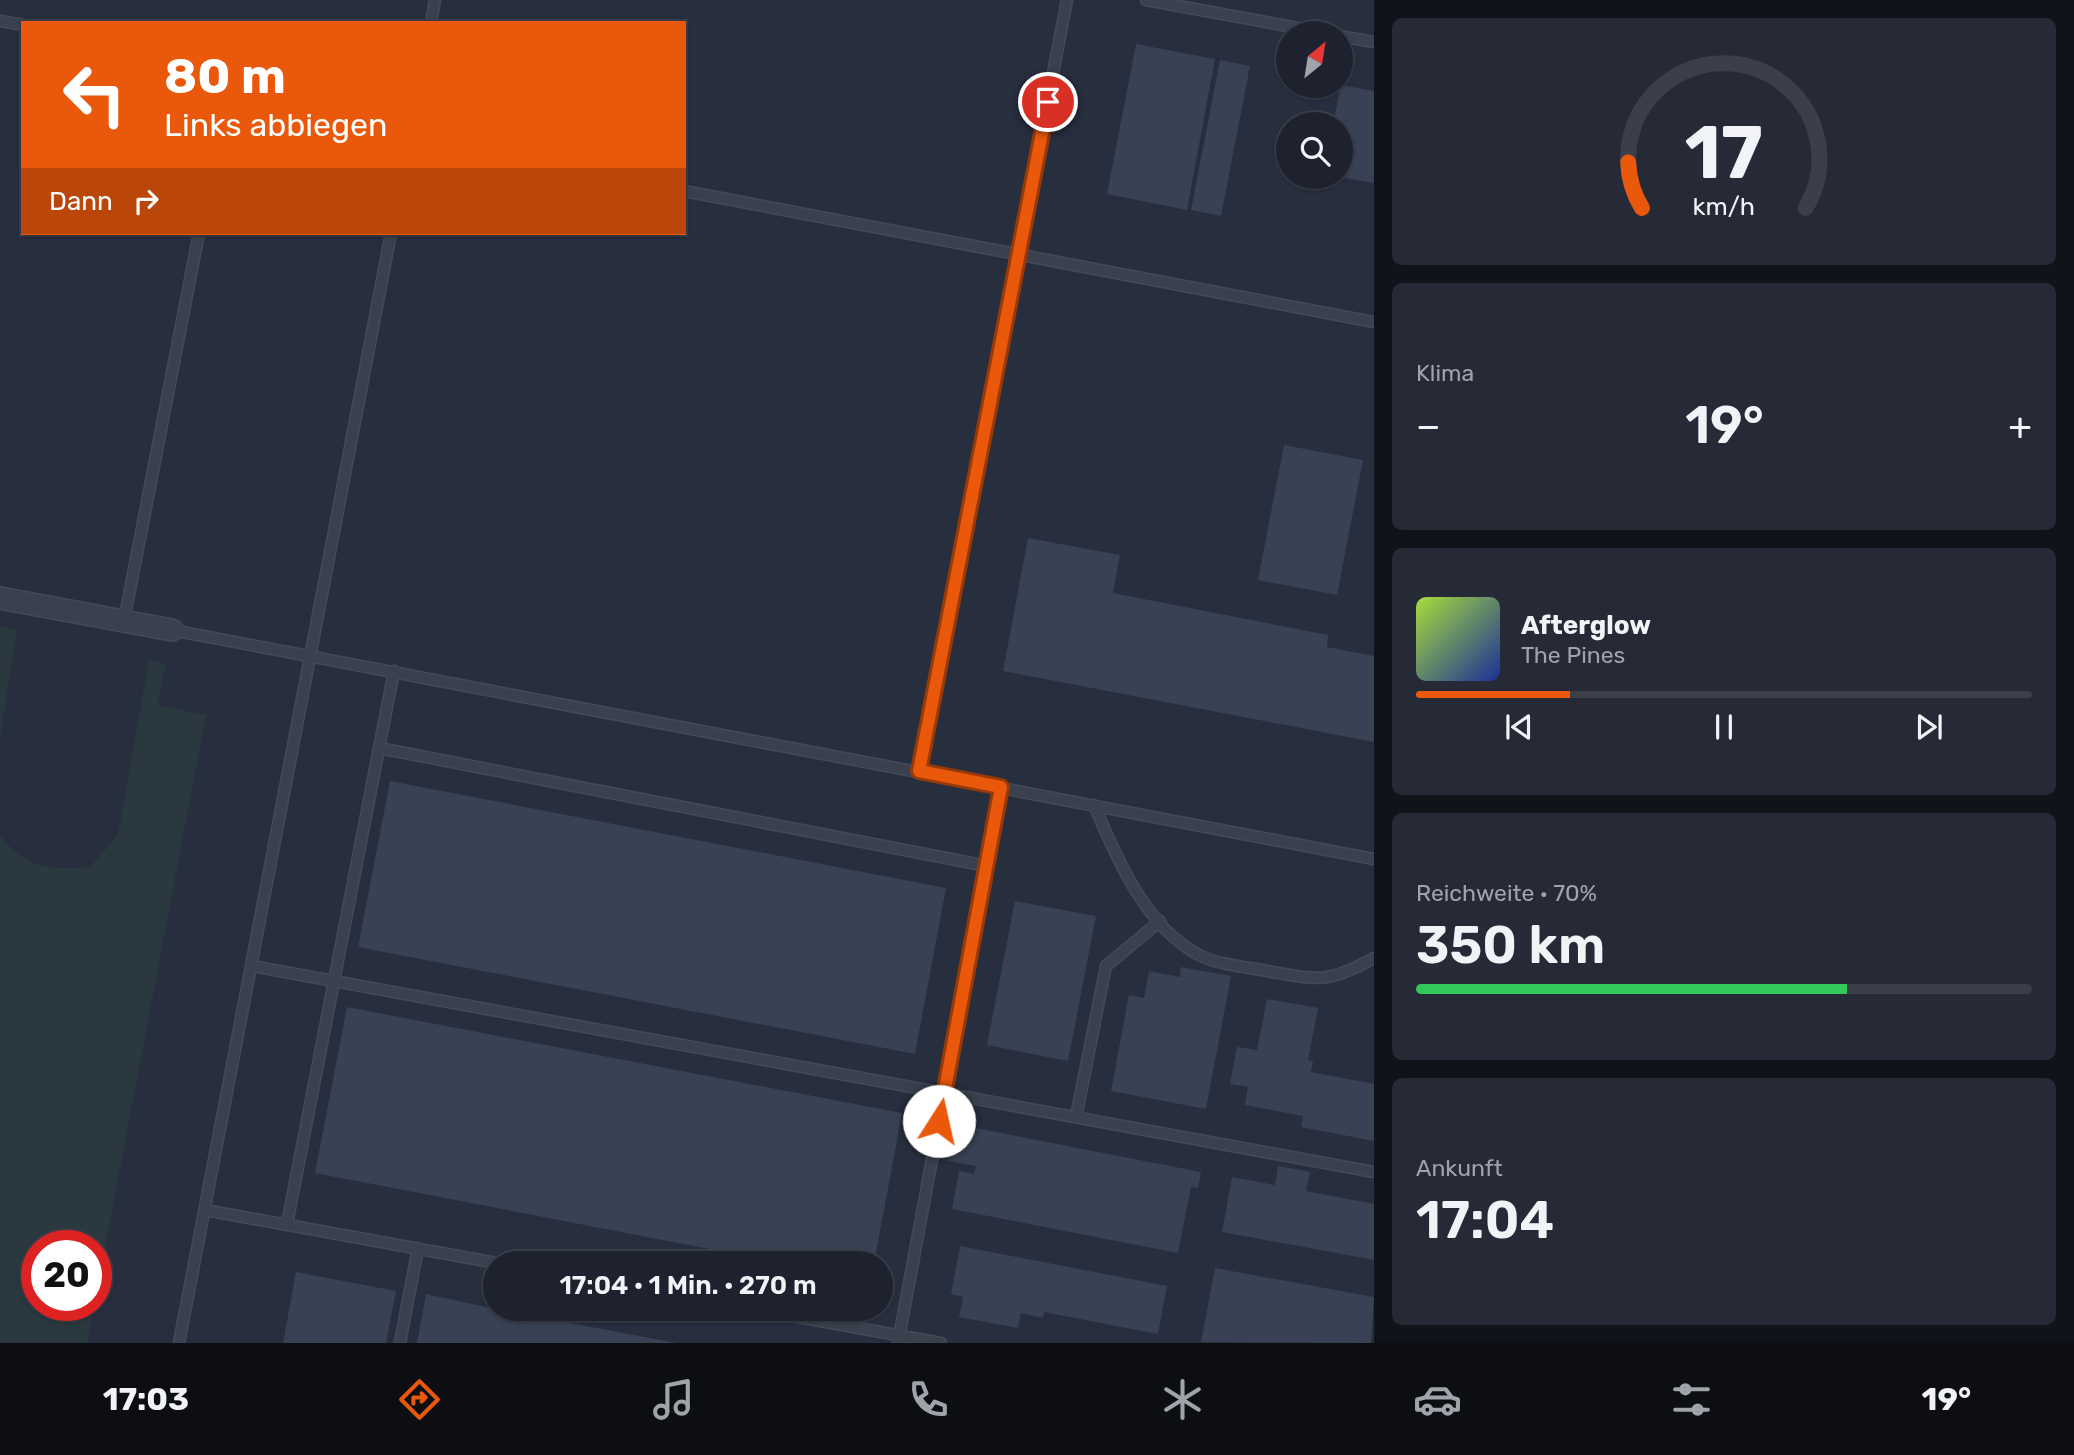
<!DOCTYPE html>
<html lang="de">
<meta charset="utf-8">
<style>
body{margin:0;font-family:Rubik,sans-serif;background:#252a36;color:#f1f3f6;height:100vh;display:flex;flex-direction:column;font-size:26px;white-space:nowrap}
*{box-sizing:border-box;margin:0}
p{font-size:23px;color:#a0a4aa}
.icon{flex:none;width:38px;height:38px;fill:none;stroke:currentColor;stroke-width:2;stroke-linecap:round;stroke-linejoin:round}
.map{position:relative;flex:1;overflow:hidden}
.details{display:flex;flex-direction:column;gap:18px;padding:18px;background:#101319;width:700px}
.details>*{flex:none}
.top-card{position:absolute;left:21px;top:21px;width:665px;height:214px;border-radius:0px;box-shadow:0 2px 5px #0004,0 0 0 2px #3b3f4a;background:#ea580c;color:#fff;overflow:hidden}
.needle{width:46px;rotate:30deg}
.controls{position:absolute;left:1276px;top:21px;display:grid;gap:14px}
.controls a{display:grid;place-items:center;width:77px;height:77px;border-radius:50%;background:#1d222e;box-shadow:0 2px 5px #0004,0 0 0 2px #3b3f4a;font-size:35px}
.speed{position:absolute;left:21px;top:1230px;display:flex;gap:14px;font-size:35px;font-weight:700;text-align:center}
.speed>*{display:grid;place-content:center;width:91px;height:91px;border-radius:50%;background:#1d222e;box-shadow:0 2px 5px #0004,0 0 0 2px #3b3f4a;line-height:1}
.speed .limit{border:10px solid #d22;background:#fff;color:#111}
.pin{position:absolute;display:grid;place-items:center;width:60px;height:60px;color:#fff;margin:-30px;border:4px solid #fff;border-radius:50%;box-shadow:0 2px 7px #0007}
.me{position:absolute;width:77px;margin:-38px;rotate:10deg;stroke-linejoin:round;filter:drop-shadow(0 0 5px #0008)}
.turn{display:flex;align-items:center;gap:24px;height:147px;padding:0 28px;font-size:32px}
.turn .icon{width:91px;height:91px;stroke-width:2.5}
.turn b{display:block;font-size:49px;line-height:60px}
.then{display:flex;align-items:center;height:66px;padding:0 28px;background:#0003;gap:14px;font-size:26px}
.big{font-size:52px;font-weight:600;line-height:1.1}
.details .widget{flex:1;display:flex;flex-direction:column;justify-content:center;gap:10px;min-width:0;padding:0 24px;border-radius:10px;background:#252a36}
.details .dial{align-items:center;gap:0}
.dial svg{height:182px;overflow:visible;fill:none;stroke:#3b3f4a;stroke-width:7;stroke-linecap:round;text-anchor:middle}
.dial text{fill:#f1f3f6;stroke:none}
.song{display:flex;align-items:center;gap:21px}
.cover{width:84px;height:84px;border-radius:10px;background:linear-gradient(135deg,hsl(80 70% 55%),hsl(230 70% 35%))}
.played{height:7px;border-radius:4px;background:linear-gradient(90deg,#ea580c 25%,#3b3f4a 25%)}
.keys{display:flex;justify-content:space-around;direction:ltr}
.heat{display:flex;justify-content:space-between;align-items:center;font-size:38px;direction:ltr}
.charge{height:10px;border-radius:5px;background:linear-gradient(90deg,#34c759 70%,#3b3f4a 0)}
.trip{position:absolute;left:483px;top:1251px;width:410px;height:70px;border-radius:35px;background:#1d222e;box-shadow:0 2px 5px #0004,0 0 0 2px #3b3f4a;font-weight:600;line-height:70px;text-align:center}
.dock{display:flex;height:112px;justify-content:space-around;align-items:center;background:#0c0e12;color:#a0a4aa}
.dock .icon{width:49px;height:49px}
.dock .on{color:#ea580c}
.dock b{font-size:32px;color:#f1f3f6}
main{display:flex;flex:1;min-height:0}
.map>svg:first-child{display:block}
</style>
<main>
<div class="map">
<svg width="1374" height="1343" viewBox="0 0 1374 1343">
<rect width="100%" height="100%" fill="#272e3e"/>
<path fill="#29393f" d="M0,626L17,630L0,738Z
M149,660L166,664L157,705L206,715L96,1295V1246H37V1306H94L87,1343H0V836C28,869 49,870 90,867L118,835Z"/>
<path fill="#394154" d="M1136,44L1215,59L1187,210L1107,194Z
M1220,60L1250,66L1221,216L1191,210Z
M1341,85L1374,91V183L1340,177V124H1333Z
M1284,445L1363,460L1337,595L1258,580Z
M1028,538L1120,555L1113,593L1328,635L1327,647L1374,656V742L1003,671Z
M390,781L946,888L915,1054L358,947Z
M1015,901L1096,916L1068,1061L987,1045Z
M1181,967L1231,976L1206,1109L1111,1091L1129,995L1144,998L1149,971L1180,977Z
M1267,999L1318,1008L1308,1060L1313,1061L1311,1072L1374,1084V1141L1301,1127L1303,1116L1245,1105L1248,1087L1230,1084L1237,1047L1257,1050Z
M347,1007L902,1113L874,1264H788L315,1173Z
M955,1124L1201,1172L1198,1188L1191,1187L1178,1253L952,1209L959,1171L974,1174L976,1166L948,1161Z
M1278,1166L1310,1172L1306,1191L1374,1204V1260L1222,1232L1232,1177L1275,1185Z
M960,1246L1167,1286L1158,1334L1044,1312L1043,1318L1021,1313L1018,1328L959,1317L963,1297L951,1294Z
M1215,1268L1374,1297L1371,1343L1201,1342Z
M296,1272L396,1291L386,1343H283Z
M426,1294L495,1309L677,1343H417Z"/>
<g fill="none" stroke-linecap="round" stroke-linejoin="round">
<g stroke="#444957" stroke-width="13">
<path id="service" d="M1146,0L1325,33
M0,21L23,25
M431,23L435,0
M1340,36L1374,42
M684,191L1374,322
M124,621L199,233
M172,630L1374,859
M379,748L987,866
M919,771L1067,0
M1094,805C1116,857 1146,928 1199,955C1219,965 1246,967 1267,971C1318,980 1327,984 1374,958
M252,966L1374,1172
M1076,1117L1106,966L1160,921
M205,1210L502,1264
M287,1224L394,671
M753,1309L941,1343
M179,1343L391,233
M400,1343L418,1248
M898,1343L1001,787"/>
</g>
<g stroke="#444957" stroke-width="24">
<path id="minor" d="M0,598L172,630"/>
</g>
<use href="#service" stroke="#3b404e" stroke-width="10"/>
<use href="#minor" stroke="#3b404e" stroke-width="21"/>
</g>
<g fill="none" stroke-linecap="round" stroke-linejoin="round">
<g stroke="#983908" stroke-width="18">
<path id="route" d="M939,1121L1001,787L919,771L1048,102"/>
</g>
<use href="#route" stroke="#ea580c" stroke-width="12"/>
</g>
</svg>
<div class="controls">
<a><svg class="needle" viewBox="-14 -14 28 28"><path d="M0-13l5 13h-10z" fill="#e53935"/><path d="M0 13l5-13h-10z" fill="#a0a4aa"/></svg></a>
<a><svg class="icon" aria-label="search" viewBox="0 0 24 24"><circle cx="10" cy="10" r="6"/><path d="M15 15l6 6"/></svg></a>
</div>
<div class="speed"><div class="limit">20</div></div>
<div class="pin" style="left:1048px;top:102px;background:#d93025"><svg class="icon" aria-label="arrive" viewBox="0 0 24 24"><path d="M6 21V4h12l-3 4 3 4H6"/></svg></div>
<svg class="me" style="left:939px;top:1121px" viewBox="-20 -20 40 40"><circle r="19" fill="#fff"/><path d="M0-13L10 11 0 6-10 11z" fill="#ea580c"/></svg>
<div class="trip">17:04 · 1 Min. · 270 m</div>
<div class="top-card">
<div class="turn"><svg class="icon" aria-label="left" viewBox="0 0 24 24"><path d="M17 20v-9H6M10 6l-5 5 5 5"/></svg><div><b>80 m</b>Links abbiegen</div></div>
<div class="then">Dann<svg class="icon" aria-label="right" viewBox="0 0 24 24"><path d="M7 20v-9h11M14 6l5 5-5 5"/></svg></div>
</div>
</div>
<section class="details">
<div class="widget dial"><svg viewBox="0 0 100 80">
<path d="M14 69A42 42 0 1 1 86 69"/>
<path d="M14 69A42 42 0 0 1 8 49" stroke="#ea580c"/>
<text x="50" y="56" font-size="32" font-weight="700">17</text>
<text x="50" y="72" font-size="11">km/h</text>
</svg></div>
<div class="widget"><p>Klima</p>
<div class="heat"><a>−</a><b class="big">19°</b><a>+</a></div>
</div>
<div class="widget">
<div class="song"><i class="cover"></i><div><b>Afterglow</b><p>The Pines</p></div></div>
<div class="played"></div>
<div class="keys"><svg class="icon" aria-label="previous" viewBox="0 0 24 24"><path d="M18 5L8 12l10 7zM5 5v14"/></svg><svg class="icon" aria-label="pause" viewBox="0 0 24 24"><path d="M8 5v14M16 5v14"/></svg><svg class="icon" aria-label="next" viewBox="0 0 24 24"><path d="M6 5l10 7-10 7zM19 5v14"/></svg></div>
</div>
<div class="widget"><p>Reichweite · 70%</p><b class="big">350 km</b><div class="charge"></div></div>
<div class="widget"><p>Ankunft</p><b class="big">17:04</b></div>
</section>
</main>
<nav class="dock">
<b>17:03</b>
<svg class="icon on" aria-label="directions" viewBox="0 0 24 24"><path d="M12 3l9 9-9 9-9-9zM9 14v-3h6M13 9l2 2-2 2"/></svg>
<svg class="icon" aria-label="music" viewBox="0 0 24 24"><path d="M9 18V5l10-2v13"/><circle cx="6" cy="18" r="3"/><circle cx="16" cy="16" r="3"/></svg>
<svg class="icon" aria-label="phone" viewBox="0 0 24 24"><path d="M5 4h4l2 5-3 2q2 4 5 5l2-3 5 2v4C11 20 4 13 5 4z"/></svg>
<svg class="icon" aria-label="climate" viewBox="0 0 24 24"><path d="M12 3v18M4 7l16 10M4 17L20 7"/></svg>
<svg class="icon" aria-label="car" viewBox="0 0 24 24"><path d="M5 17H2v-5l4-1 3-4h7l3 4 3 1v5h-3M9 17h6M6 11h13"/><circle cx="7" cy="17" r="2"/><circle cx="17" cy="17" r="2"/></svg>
<svg class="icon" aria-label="filters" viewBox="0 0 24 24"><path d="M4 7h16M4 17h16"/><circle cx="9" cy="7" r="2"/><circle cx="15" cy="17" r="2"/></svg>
<b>19°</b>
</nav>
